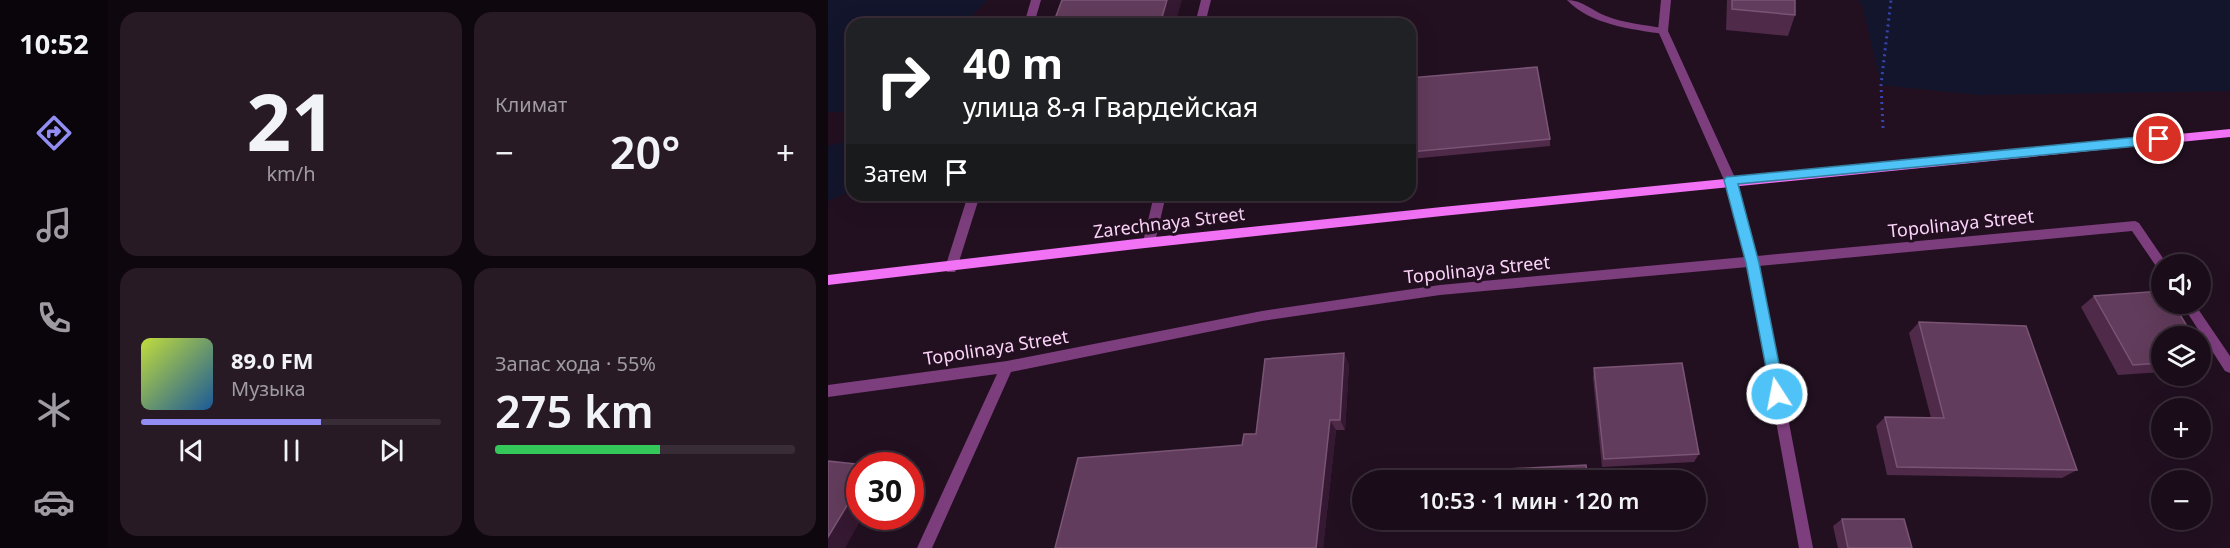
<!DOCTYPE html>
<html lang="ru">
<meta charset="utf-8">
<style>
body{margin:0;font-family:"Noto Sans",sans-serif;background:#271a25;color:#f1f3f6;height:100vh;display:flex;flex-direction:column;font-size:22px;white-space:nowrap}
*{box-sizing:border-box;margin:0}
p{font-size:20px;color:#9f9ba2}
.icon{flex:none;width:33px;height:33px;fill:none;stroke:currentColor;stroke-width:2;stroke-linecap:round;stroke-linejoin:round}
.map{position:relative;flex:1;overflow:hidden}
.panel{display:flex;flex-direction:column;gap:12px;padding:12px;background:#0e070d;width:720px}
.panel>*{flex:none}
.hud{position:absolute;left:18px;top:18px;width:570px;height:183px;border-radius:18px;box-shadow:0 6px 24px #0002,0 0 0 2px #382c37;background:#202124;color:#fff;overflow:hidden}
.buttons{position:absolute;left:1323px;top:254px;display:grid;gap:12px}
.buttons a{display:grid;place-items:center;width:60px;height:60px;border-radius:50%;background:#1a0c18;box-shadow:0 6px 24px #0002,0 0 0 2px #382c37;font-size:30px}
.speed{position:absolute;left:18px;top:452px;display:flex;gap:12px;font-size:30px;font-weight:700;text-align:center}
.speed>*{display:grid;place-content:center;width:78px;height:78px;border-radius:50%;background:#1a0c18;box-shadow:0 6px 24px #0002,0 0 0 2px #382c37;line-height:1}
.speed .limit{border:9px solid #d22;background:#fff;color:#111}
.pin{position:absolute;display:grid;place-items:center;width:51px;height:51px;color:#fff;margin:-26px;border:3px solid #fff;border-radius:50%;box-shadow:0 2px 6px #0007}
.me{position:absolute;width:66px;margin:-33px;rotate:349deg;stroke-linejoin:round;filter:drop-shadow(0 0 4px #0008)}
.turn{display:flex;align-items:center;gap:21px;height:126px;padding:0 18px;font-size:27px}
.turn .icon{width:78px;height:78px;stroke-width:2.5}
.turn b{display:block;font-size:42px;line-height:51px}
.then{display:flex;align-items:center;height:57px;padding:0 18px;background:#0003;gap:12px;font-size:22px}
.big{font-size:45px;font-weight:600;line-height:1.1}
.panel .tile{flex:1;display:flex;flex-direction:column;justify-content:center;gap:9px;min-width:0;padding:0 21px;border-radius:18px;background:#271a25}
.panel .dial{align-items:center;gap:0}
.dial b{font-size:78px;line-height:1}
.song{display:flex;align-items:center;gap:18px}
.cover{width:72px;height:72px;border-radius:9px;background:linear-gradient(135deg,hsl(70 70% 55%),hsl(210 70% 35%))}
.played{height:6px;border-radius:3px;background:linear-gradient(90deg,#918df2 60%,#382c37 60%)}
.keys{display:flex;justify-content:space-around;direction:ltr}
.heat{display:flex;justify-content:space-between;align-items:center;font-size:33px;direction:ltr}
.charge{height:9px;border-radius:4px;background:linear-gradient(90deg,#34c759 55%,#382c37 0)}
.panel .tiles{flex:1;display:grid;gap:12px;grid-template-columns:repeat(2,1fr)}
.trip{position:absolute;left:524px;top:470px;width:354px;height:60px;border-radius:30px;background:#1a0c18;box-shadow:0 6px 24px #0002,0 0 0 2px #382c37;font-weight:600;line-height:60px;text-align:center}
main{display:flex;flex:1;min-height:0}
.tab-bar{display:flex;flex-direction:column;width:108px;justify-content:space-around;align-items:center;background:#0a050a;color:#9f9ba2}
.tab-bar .icon{width:42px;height:42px}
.tab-bar .active{color:#918df2}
.tab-bar b{font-size:27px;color:#f1f3f6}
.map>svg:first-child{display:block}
</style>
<main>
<nav class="tab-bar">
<b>10:52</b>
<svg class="icon active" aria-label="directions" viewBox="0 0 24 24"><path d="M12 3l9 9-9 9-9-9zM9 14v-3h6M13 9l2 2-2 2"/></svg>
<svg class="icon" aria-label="music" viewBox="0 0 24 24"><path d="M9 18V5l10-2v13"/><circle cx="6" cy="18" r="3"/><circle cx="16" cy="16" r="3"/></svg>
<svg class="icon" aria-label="phone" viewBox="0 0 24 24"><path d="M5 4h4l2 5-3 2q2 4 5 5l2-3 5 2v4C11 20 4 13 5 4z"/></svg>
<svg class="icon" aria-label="climate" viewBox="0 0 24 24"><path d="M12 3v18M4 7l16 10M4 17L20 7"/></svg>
<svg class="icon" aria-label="car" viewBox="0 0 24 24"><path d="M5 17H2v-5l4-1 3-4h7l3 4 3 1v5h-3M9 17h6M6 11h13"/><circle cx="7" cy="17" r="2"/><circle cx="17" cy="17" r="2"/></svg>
</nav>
<section class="panel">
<div class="tiles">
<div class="tile dial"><b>21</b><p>km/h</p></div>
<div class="tile"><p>Климат</p>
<div class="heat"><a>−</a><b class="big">20°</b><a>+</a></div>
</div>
<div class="tile">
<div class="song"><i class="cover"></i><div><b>89.0 FM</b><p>Музыка</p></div></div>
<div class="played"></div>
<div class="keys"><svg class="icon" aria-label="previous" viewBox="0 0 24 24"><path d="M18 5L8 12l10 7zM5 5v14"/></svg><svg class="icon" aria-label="pause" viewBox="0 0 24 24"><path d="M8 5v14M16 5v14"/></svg><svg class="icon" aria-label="next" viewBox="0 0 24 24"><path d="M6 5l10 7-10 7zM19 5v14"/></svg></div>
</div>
<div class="tile"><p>Запас хода · 55%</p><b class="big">275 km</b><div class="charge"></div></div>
</div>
</section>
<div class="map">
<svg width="1402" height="548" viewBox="0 0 1402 548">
<rect width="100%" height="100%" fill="#221020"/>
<path fill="#13152c" d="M0,0H159L136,24H24V107L17,112H0Z
M1029,0H1402V91L1151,95L1053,85L1034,4Z
M24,140V191L0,201V146Z"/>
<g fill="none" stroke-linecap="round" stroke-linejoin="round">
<path stroke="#3744ad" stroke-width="3" stroke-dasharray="2 4" stroke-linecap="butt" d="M1055,128L1053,85L1063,0"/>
<path fill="#7d3e7e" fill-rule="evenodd" d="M373,0H383L377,24H367Z
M739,0C754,0 765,11 778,16C796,23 816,25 835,28L840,31L835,34C803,29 763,25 739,0Z
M326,195H338L327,242L325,245H317L315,242Z"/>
<path fill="#7d3e7e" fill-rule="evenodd" d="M203,0H213L206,24H196Z
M833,0H843L840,31L908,180L929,256L1307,221L1311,223L1339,264H1334V270L1330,269L1304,231L931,266L985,548H971L920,267L612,295L434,321L183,372L104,548H89L169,374L0,397V385L179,361L434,311L612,285L917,257L896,180L830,31Z
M140,195H152L129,268L127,272H119L117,268Z
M1353,303H1366L1402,356V373L1397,371Z"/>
<path fill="#f272f5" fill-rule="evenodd" d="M1402,129V137L614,216L308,249L0,285V275L308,239L614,207Z"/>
</g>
<path fill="#4f2a49" d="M899,0H967V15L960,36L898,30Z
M582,78L722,139V146L582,159Z
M1266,296L1334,336V372L1290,375L1253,307Z
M1091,322L1249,470L1234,478L1059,475L1048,426L1057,417L1103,418L1081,333Z
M521,364L517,430H508L495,548H227L414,445Z
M766,368L871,454L866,462L774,467L765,378Z
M1014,519L1084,548H1010L1005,526Z"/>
<path fill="#351831" d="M339,0H354L347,24H332Z
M516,353L521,364L517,430L512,420Z
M502,420L508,430L495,548H488Z
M32,484V516H35L17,548H0V537Z"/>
<path fill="#623c5c" stroke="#7a5475" stroke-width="1.5" d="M234,0H339L332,24H225Z
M904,0H967V15L904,9Z
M709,67L722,139L582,152V78Z
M1334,291V303H1345L1365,336H1334V363L1305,365L1266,296Z
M1091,322L1198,326L1249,470L1069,467L1057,417L1116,418Z
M1372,348L1380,360L1372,361Z
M516,353L512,420H502L488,548H227L250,458L414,445L416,434H428L437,359Z
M854,363L871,454L776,459L766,368Z
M0,461L37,465H32V484L0,537Z
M758,465L760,480H679V469Z
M1014,519H1076L1084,548H1020Z"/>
<path fill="#4fc3f7" stroke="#337fa1" stroke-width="1.5" d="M1331,135L1337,139L1331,144L910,184L931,263L957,394L955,399L949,401L944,399L918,263L896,180L898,177Z"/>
<g text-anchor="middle" stroke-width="6" stroke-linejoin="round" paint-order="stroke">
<g font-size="18" fill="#fcd4fa" stroke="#221020">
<text transform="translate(341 223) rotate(-7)" y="6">Zarechnaya Street</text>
<text transform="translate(1133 224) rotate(-6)" y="6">Topolinaya Street</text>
<text transform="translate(649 270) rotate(-6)" y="6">Topolinaya Street</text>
<text transform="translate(168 348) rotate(-9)" y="6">Topolinaya Street</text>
</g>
</g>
</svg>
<div class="buttons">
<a><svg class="icon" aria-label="sound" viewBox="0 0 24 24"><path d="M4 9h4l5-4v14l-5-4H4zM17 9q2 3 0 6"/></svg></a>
<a><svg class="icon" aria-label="layers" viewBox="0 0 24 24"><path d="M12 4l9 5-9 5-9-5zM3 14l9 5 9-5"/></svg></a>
<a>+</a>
<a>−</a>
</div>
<div class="speed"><div class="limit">30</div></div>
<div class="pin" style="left:1331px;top:139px;background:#d93025"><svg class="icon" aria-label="arrive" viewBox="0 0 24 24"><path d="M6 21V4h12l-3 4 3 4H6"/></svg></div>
<svg class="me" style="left:949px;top:394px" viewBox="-20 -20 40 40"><circle r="17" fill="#4fc3f7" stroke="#fff" stroke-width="3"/><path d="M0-11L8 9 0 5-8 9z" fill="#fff"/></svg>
<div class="trip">10:53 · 1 мин · 120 m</div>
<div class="hud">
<div class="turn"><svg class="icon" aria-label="right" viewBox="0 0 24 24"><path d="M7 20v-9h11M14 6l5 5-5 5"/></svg><div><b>40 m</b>улица 8-я Гвардейская</div></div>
<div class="then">Затем<svg class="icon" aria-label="arrive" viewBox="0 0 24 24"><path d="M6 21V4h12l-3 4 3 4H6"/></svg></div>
</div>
</div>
</main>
